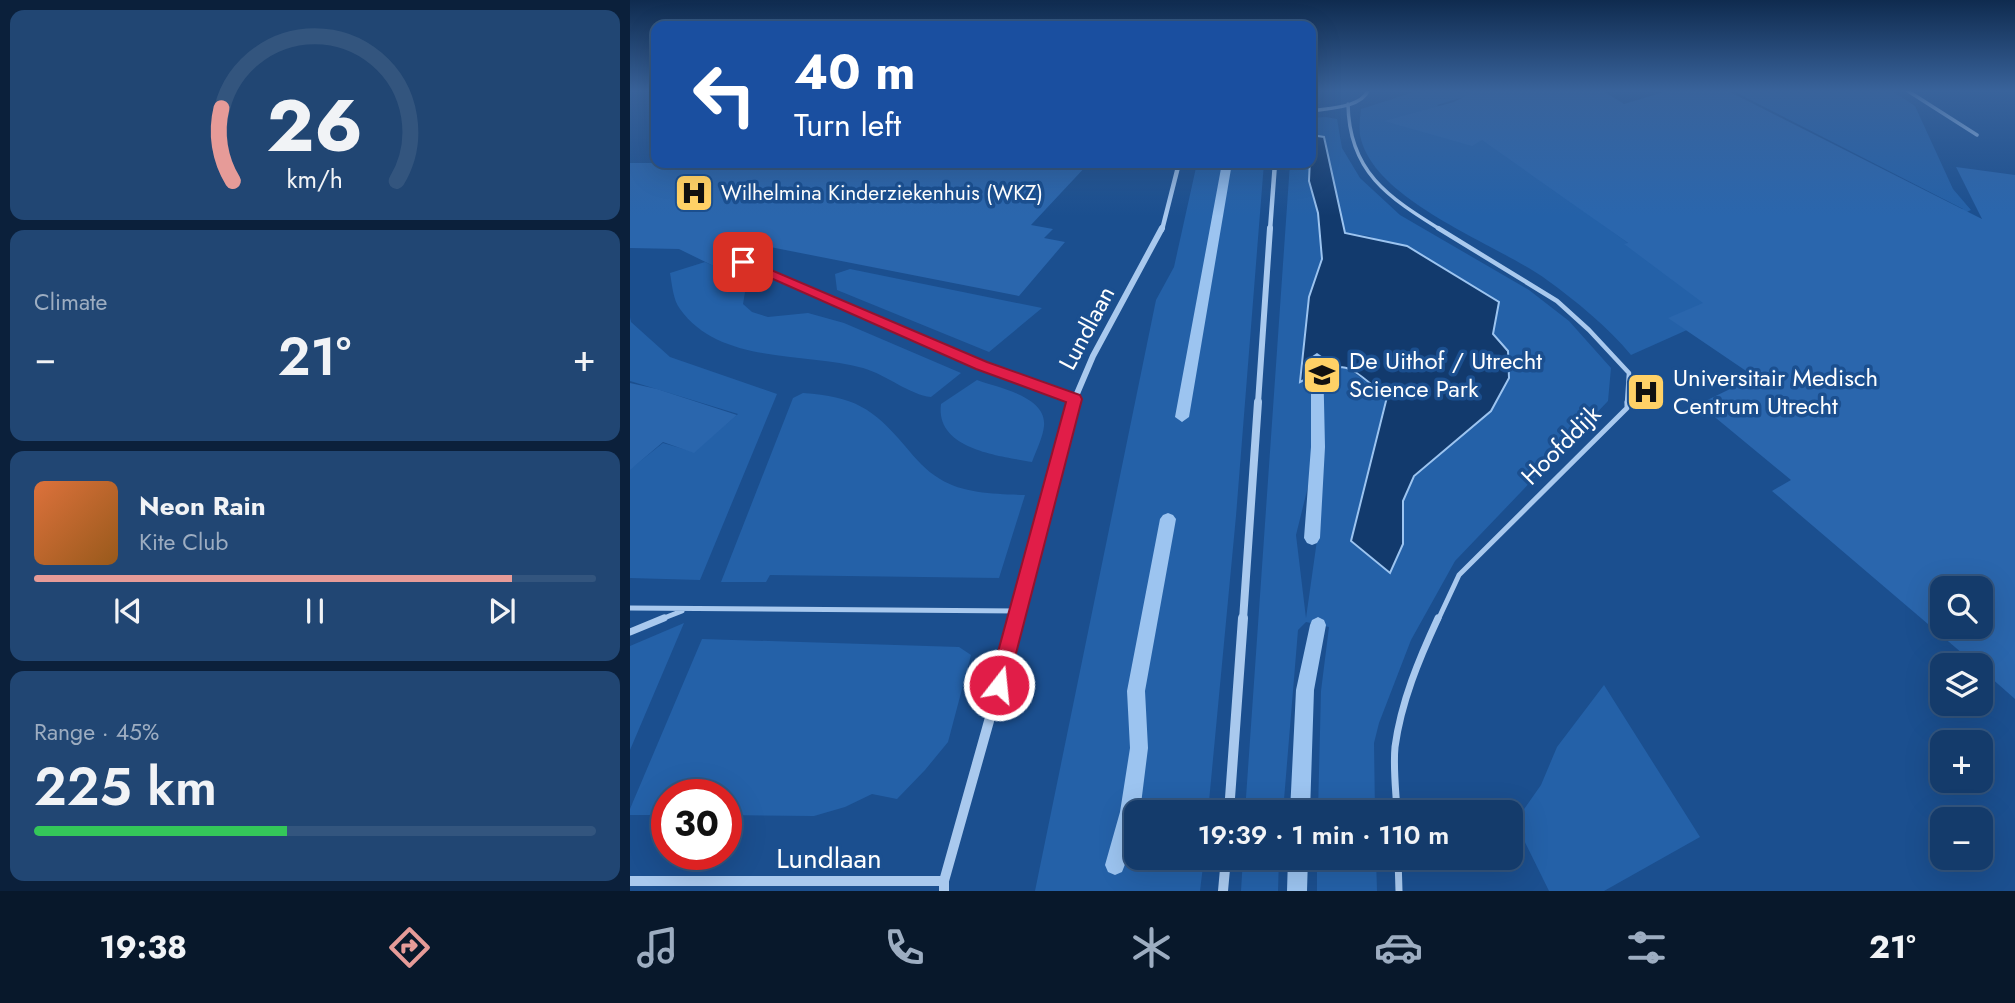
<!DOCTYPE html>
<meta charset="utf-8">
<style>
body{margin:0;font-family:Jost,sans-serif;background:#214673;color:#f1f3f6;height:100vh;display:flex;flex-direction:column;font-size:26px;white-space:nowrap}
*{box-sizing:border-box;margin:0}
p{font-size:23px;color:#9dadc1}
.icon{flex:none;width:38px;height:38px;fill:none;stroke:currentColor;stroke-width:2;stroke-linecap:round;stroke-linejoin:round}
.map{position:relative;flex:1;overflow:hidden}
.drawer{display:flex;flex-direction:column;gap:10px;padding:10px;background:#0b203b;width:630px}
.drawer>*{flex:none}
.guide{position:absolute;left:21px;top:21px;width:665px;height:147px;border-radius:14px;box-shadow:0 7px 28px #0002,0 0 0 2px #33557e;background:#1a4fa0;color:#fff;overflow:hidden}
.controls{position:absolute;left:1300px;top:576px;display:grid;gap:14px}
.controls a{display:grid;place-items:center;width:63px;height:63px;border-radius:14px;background:#143b6b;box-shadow:0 7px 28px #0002,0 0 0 2px #33557e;font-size:35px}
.speed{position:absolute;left:21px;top:779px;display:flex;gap:14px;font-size:35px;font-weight:700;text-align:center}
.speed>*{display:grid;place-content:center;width:91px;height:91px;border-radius:50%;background:#143b6b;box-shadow:0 7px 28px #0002,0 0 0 2px #33557e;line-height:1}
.speed .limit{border:10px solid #d22;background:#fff;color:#111}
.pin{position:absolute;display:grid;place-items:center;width:60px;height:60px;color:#fff;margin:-30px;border-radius:14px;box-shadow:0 4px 10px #0006}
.me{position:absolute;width:77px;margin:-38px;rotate:16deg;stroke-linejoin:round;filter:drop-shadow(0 0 5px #0008)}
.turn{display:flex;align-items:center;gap:24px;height:147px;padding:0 28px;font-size:32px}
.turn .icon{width:91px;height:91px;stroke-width:2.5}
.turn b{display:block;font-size:49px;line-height:60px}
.big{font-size:52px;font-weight:600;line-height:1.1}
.drawer .widget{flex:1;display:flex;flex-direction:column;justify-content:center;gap:10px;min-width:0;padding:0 24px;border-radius:14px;background:#214673}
.drawer .dial{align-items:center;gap:0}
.dial svg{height:182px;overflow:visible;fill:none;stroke:#33557e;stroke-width:7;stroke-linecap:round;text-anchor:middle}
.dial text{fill:#f1f3f6;stroke:none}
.song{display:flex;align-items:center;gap:21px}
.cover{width:84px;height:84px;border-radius:10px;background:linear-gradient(135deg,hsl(20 70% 55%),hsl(30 70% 35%))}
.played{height:7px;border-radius:4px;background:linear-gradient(90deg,#e69b98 85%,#33557e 85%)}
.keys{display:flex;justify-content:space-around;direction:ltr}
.heat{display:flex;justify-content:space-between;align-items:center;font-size:38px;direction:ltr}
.charge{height:10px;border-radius:5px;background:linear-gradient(90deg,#34c759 45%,#33557e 0)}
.trip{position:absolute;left:494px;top:800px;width:399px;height:70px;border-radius:14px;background:#143b6b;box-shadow:0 7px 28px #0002,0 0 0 2px #33557e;font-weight:600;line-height:70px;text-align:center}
.dock{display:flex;height:112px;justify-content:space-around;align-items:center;background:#08182b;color:#9dadc1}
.dock .icon{width:49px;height:49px}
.dock .on{color:#e69b98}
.dock b{font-size:32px;color:#f1f3f6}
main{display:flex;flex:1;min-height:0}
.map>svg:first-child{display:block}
</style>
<main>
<section class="drawer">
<div class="widget dial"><svg viewBox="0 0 100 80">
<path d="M14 69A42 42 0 1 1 86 69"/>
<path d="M14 69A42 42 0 0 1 9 37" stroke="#e69b98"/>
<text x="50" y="56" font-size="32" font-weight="700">26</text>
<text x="50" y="72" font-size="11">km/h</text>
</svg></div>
<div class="widget"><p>Climate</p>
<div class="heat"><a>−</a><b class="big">21°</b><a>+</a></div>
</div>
<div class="widget">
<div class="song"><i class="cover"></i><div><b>Neon Rain</b><p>Kite Club</p></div></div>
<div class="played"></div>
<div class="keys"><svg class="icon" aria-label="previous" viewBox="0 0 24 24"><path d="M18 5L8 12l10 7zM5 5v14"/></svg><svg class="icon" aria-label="pause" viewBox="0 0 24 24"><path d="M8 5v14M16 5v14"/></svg><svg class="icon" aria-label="next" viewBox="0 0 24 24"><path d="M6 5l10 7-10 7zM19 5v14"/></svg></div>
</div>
<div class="widget"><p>Range · 45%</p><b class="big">225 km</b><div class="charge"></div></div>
</section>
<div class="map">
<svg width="1385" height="891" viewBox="0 0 1385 891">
<rect width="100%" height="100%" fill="#1b4f8f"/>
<path fill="#2461a8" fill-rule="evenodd" d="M787,91H910L946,115L853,91L807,105L1095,313L1001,355C978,327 946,301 917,280C868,244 742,201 730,135C729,127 730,117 731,109Z
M1103,91H1262L1285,106L1323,189L1341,210L1277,240L1333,209Z
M696,117L707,119L712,148L730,178L770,215L899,290L939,321L981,368L978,401L825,561L781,640L749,723L744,743L745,812H688L691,691L699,627L676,622L668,630L653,812H615L660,163H679V181L688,213L692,259L679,297L671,381L705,366L716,367L757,397L721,541L760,573L773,544V501L784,476L861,411L878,351L863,334L869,302L739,236L715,233L694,137L681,135V118ZM687,450L689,526L676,618L666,535Z
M567,163H634L606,516L578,812H506V858H574L570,891H405L526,300L544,267Z
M75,262L110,277L115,292L113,304L122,312L138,317L178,313L214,323L331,373L301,397C280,395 257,375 233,368C175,352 90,365 50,309C43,300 42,284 40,273Z
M220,269L412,308L359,352L207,290L205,274Z
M0,317L1,322L40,357L147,394L70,580L0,578V465L4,466L33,443L64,452L108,414L0,381Z
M347,380C368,388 417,396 414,426C413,437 406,451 402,462C371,456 305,450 311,404Z
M173,393C224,397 242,407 275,446C286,459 295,470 310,479C334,494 367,494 395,495L369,578L140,575L136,582H91L163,398Z
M54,623L0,750V646Z
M72,639L329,647L341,655L318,742L295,770L267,799L242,794L215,807L184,816L96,815V794H37V815H0V809Z
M974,685L1070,837L974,891H919L885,822L911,785L927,747Z
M613,858H649L648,891H611Z
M687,858H746L747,891H687Z"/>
<path fill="#123a6d" stroke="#9cc4f0" stroke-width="2" d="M681,135L694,137L715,233L777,246L869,302L863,334L878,351L879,378L861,411L784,476L773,501V544L760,573L721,541L757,397C716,365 720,357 670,382L679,297L692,259L688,213L679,181Z"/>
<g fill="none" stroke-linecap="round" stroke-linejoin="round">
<path fill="#9cc4f0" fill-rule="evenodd" d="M592,163H602L559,417L552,422L545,417Z
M687,353L693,357L695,447L690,538L687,543L682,545L677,543L674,538L681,447V357Z
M538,513L543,515L546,519L515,691L518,748L510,812H506C506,832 500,853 492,872L485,875L478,872L475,865L490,812L500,748L497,691L530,519L533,515Z
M688,617L694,620L696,625L684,690L680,812H660L666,690L680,625L682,620Z
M658,858H678L677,891H657Z"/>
</g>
<path fill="#2a66ad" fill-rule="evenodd" d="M844,91H973L994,104L1037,91H1098L1352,219L1326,167L1385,175V699L1351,669V665H1346L1142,491L1161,480L1069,404L1125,377L1038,318L1073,303L994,244L998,243L852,140L842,146L754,121L824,102ZM1312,588H1351V626H1312Z
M0,163H459L401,225L423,229L414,238L435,242L389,296L135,246L118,259H110V266L100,274L49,249L0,248Z
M0,383L27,389L107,415L64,453L33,442L0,470Z"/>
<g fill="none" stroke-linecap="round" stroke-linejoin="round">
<path stroke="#a9c9ee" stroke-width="3.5" d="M1278,91L1347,135
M718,104C719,172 758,197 811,230
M681,111C698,108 730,108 738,91"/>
<path stroke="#a9c9ee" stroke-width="4.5" d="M808,228L927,301L959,330L999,373L997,403
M113,262L352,366L444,399"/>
<path stroke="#a9c9ee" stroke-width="5" d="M0,608L390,611
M29,620L52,611
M808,620L829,575L997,408V402"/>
<path stroke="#a9c9ee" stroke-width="7" d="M0,632L34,618
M767,812C766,791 763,768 765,747C771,702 789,659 808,618
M768,858L769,891"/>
<path stroke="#a9c9ee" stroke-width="4.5" d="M532,230L549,163
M640,230L645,163"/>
<path stroke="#a9c9ee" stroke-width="6" d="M443,403L463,356L532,228
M628,403L640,228"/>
<path stroke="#a9c9ee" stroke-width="8" d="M387,620L443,402
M613,620L628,402"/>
<path stroke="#a9c9ee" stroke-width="10" d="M599,812L613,618
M0,881H314
M314,891V881L388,618
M593,891L596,858"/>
</g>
<linearGradient id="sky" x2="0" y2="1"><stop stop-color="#0f2b4f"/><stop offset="0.42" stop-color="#39639b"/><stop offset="1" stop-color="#39639b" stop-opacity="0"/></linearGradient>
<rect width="1385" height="216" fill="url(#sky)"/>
<path fill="#e11d48" stroke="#92132f" stroke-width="2" d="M113,258L357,362L450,395L452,399L376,692L369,695L362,692L359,685L436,402L346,369L109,264L107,262Z"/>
<defs>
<g id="hospital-square" transform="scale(2.0125)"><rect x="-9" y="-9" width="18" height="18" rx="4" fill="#ffd166" stroke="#1b4f8f"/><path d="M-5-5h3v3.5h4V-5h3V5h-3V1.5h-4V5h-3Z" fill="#111"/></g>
<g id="university-square" transform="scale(2.0125)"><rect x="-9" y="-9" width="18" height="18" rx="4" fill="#ffd166" stroke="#1b4f8f"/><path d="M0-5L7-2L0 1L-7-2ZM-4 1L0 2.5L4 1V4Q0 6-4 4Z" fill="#111"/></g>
</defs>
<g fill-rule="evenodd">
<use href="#hospital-square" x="64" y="193"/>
<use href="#university-square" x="692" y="375"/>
<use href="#hospital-square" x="1016" y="392"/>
</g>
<g text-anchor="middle" stroke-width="7" stroke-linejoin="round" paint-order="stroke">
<g font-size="21" fill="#fff" stroke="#1b4f8f" text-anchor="start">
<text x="91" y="200">Wilhelmina Kinderziekenhuis (WKZ)</text>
</g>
<g font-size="24" fill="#fff" stroke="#1b4f8f">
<text transform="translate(457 328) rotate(-62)" y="8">Lundlaan</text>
<text transform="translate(931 445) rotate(-45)" y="8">Hoofddijk</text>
</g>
<g font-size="24" fill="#fff" stroke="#1b4f8f" text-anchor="start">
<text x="719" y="369">De Uithof / Utrecht<tspan x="719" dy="28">Science Park</tspan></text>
<text x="1043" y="386">Universitair Medisch<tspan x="1043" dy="28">Centrum Utrecht</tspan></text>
</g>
<g font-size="28" fill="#fff" stroke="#1b4f8f">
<text x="199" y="868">Lundlaan</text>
</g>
</g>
</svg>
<div class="controls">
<a><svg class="icon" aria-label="search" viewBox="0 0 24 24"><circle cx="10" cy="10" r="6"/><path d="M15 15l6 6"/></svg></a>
<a><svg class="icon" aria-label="layers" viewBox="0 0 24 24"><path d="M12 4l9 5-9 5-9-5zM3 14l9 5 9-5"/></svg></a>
<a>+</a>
<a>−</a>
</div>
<div class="speed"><div class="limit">30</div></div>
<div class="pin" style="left:113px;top:262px;background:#d93025"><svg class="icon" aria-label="arrive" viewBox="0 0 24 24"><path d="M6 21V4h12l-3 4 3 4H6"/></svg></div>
<svg class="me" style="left:369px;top:685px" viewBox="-20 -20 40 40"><circle r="17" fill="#e11d48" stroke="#fff" stroke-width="3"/><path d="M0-11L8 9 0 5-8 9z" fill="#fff"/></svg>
<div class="trip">19:39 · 1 min · 110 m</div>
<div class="guide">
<div class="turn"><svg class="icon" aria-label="left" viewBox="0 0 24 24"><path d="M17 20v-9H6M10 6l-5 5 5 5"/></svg><div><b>40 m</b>Turn left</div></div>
</div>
</div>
</main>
<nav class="dock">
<b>19:38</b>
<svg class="icon on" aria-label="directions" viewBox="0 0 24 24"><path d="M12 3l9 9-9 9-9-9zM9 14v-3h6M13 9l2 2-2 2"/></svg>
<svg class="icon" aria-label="music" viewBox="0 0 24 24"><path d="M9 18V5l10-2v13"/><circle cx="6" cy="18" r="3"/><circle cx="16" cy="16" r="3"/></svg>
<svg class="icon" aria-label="phone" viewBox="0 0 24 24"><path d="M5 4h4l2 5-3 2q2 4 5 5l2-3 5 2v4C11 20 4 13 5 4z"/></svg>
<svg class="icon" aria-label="climate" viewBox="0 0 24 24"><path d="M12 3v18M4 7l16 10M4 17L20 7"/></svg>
<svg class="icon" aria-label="car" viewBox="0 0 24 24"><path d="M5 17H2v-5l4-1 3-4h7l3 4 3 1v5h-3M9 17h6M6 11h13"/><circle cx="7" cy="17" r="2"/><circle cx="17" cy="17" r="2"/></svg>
<svg class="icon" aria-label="filters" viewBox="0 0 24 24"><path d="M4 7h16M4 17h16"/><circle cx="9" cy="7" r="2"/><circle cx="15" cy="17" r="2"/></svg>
<b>21°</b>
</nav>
